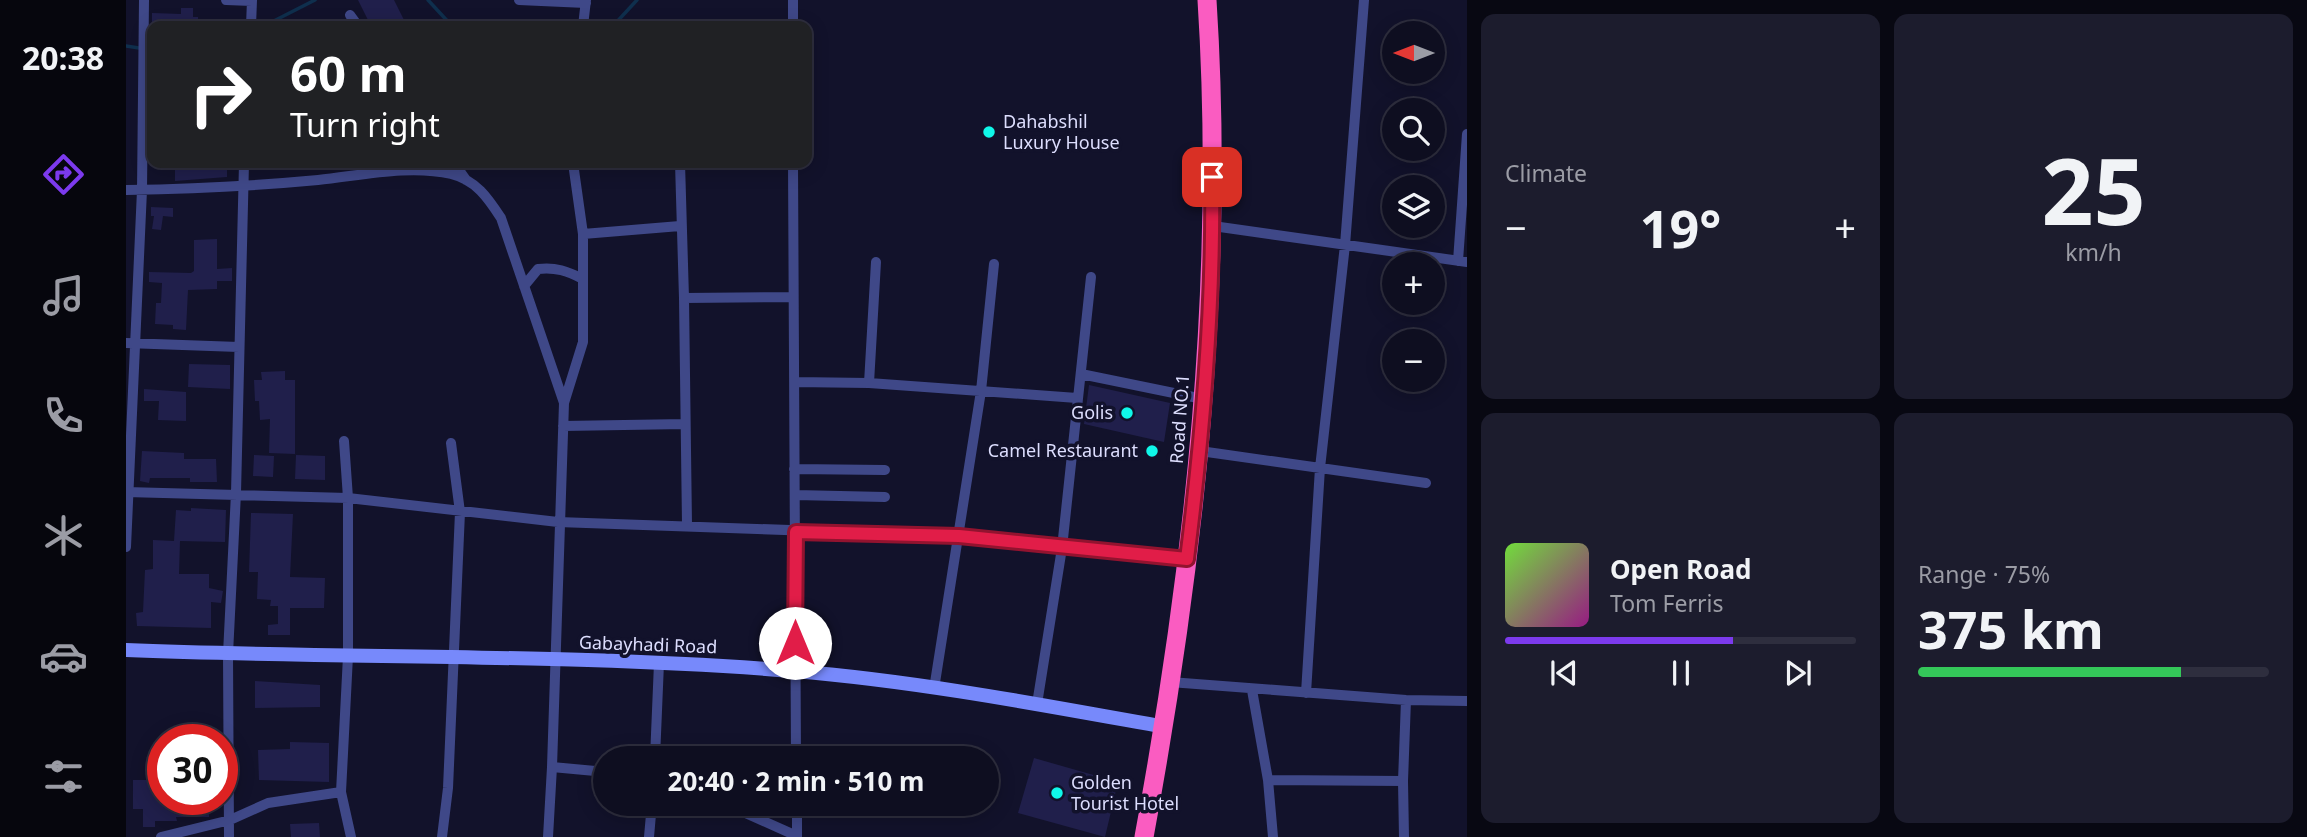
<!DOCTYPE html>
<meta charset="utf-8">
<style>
body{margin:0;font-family:"Noto Sans",sans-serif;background:#1c1c2d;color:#f1f3f6;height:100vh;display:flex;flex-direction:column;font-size:26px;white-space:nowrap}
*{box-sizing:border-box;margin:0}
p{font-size:23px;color:#9b9ca5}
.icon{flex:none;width:38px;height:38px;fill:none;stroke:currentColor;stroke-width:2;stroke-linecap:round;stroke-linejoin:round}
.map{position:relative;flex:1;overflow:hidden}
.panel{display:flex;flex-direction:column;gap:14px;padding:14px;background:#080812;width:840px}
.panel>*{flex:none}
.guide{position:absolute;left:21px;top:21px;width:665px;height:147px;border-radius:14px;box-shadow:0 4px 18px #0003,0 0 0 2px #2e2e3e;background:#202124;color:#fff;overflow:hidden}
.needle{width:46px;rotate:270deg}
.tools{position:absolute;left:1256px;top:21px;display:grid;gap:14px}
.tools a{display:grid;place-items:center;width:63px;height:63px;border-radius:50%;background:#0e0e20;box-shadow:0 4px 18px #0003,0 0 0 2px #2e2e3e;font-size:35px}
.speed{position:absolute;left:21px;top:724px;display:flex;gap:14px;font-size:35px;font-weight:700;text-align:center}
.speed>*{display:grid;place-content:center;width:91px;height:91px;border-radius:50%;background:#0e0e20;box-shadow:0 4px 18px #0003,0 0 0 2px #2e2e3e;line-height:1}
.speed .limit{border:10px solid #d22;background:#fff;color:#111}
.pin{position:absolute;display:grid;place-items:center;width:60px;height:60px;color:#fff;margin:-30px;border-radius:14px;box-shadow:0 4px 10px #0006}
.me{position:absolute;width:77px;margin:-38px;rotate:0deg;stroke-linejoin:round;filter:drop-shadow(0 0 5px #0008)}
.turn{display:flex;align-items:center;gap:24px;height:147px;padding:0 28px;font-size:32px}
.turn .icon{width:91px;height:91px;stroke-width:2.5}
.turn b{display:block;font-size:49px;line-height:60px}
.big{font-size:52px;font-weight:700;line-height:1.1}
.panel .widget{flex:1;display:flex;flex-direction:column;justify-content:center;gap:10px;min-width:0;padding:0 24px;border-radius:14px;background:#1c1c2d}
.panel .dial{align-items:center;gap:0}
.dial b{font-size:91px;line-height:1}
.song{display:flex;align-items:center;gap:21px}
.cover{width:84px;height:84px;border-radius:10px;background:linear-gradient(135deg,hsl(100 70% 55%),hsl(310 70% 35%))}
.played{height:7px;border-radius:4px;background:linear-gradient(90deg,#7c3aed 65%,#2e2e3e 65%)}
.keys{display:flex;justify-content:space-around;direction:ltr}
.heat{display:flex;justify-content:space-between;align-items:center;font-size:38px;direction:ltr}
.charge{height:10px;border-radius:5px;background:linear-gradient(90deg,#34c759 75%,#2e2e3e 0)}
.panel .tiles{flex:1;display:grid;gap:14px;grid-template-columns:repeat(2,1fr)}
.trip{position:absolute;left:467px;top:746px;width:406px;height:70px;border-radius:35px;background:#0e0e20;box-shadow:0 4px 18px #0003,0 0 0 2px #2e2e3e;font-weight:700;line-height:70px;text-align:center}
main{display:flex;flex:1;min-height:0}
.tabs{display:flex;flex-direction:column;width:126px;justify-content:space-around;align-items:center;background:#06060d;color:#9b9ca5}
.tabs .icon{width:49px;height:49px}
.tabs .on{color:#7c3aed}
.tabs b{font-size:32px;color:#f1f3f6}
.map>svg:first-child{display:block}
</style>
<main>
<nav class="tabs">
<b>20:38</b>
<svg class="icon on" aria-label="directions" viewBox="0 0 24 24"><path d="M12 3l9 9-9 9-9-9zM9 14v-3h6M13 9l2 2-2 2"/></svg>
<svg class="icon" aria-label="music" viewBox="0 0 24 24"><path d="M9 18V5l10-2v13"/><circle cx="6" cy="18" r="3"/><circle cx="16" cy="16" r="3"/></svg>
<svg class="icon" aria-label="phone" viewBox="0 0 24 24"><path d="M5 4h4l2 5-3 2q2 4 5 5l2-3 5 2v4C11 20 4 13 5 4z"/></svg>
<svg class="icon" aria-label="climate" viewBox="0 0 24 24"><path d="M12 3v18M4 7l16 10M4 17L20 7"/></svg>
<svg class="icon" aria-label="car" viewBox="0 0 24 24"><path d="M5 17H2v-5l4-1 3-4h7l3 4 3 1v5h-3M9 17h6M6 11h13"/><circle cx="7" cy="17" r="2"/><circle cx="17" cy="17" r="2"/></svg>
<svg class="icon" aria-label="filters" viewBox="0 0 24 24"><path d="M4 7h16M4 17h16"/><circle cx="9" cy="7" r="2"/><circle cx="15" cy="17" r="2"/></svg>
</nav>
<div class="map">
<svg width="1341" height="837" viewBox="0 0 1341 837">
<rect width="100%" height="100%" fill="#12122b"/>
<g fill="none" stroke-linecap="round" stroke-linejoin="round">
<path stroke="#0f2f4d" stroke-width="3.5" d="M302,0L326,26
M138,26L189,0
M487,26L511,0
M0,46L26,50"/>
</g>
<path fill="#201f4b" d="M232,0H268L279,22L271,26H245Z
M55,8H67V17H72V26H26V13L55,14Z
M69,163H101V177L49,181V164Z
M25,207L47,208V217L37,216L35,230L26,229L28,216H25Z
M91,239V269L106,268V281H91V289L62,290L60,330L47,329V325L29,324L30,303H35L36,283L23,282V272L65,273L68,271V240Z
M63,364L104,365V389L62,387Z
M159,371V380H169V454L143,453L144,419L134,420L133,401H129L128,380H136L135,372Z
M963,385L1044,403L1038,442L958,424Z
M18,389L60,392V421L32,420L33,401H18Z
M16,451L58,453V459H90L91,482H64V478H24L23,483L14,481Z
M128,455L148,456L147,477L127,476Z
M170,455L199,456V480L169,479Z
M65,508L100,510L99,542L54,541L53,574H83V588L97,591L95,603L85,602V628L11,626L10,613L17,612L19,570L27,569V540L48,541L50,510L65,511Z
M125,513L167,514L164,577L199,578L198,608H164V635H142V625L152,624V606H144L145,600L131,599L132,572H123Z
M129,681L194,685V707L129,708Z
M164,742L203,743V782L133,780L132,750L164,749Z
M908,758L992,782L979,837L892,813Z
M22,764L37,765V800H84L83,817H50L51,821H29V827H17V809H7V780H21Z
M193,823L194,837H165L164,824Z"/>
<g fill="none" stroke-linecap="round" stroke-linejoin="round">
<path stroke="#3f4888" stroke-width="10" d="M100,0L126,1
M393,0L460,3
M224,15L232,26
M125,26L126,0
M457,26L460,0
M667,26V0
M328,163L340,180
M447,163L457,234V342L438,403L426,767L480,772
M554,163L558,298
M667,163L670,758
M0,190C64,189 128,186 192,180C233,176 283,164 325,174C350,180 362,198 375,218L438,403
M1087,226L1341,262
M457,234L554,226
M1332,261L1341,134
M398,286L412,269C430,267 441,271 457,279
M0,343L113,347
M955,374L1077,399
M669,382L743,383L951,398
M743,383L750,262
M437,426L559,424
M218,441L222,498V656L215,792L225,837
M1074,451L1300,483
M668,469L759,470
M0,492L222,498L432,522L833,536L1061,559
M669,495L759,497
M561,525L558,298L667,297
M0,547L16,190L18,0
M1044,682L1280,700L1341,701
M808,689L855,391L868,264
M1126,690L1142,780L1147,837
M1180,693L1194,468L1219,245L1238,0
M911,704L936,548L965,277
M529,758L533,663
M1142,780L1277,781L1278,837
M1277,781L1280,700
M597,803L671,836
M671,803V837
M35,837L104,820L142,803L215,792
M103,837L102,654L110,493L118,163
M316,837L322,788L334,512L325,443
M422,837L426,767
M523,837L526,803"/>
<path stroke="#7789fb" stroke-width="14" d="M0,650C222,659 445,653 667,671C791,681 916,705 1039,727"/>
<path stroke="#fa5cc1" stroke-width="19" d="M1018,837C1069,562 1099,280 1081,0"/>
</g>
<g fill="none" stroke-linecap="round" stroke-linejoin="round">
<g stroke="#92132f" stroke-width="18">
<path id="route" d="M669,643L670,532L833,536L1061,559C1077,433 1088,304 1086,177"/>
</g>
<use href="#route" stroke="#e11d48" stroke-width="12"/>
</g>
<g fill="#10f7e9" stroke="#12122b" stroke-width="2.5">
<circle cx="863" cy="132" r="7"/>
<circle cx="1001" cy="413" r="7"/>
<circle cx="1026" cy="451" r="7"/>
<circle cx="931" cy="793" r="7"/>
</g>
<g text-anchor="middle" stroke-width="7" stroke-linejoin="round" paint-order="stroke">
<g font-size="18" fill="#dddefe" stroke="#12122b" text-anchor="start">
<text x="877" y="128">Dahabshil<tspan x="877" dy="21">Luxury House</tspan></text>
<text x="987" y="419" text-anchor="end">Golis</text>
<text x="1012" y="457" text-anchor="end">Camel Restaurant</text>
<text x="945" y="789">Golden<tspan x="945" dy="21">Tourist Hotel</tspan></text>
</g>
<g font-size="18" fill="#dddefe" stroke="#12122b">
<text transform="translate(1054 419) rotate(-86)" y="6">Road NO.1</text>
<text transform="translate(522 645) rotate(2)" y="6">Gabayhadi Road</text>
</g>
</g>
</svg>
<div class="tools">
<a><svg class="needle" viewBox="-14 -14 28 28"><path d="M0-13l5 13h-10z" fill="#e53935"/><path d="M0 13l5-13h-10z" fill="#9b9ca5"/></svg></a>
<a><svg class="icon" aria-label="search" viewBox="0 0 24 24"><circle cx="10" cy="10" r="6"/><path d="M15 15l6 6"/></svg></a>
<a><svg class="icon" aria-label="layers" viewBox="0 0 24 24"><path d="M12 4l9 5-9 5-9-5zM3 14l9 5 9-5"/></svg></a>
<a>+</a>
<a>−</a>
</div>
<div class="speed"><div class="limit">30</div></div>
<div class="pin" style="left:1086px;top:177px;background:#d93025"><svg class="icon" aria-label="arrive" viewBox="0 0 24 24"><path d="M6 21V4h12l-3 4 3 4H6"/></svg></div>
<svg class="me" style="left:669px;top:643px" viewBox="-20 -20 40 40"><circle r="19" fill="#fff"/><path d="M0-13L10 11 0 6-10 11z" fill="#e11d48"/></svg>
<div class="trip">20:40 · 2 min · 510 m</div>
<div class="guide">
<div class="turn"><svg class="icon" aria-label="right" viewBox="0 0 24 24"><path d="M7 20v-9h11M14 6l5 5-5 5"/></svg><div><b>60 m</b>Turn right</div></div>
</div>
</div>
<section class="panel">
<div class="tiles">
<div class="widget"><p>Climate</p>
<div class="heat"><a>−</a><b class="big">19°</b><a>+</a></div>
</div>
<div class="widget dial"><b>25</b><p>km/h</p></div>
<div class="widget">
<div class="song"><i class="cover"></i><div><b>Open Road</b><p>Tom Ferris</p></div></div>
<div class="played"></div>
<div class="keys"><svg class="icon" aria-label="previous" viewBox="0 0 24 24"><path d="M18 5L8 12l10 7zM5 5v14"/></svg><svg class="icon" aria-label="pause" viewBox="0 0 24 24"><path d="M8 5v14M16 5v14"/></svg><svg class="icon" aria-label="next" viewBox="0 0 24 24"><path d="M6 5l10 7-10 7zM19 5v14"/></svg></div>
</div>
<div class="widget"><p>Range · 75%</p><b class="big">375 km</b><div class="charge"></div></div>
</div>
</section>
</main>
